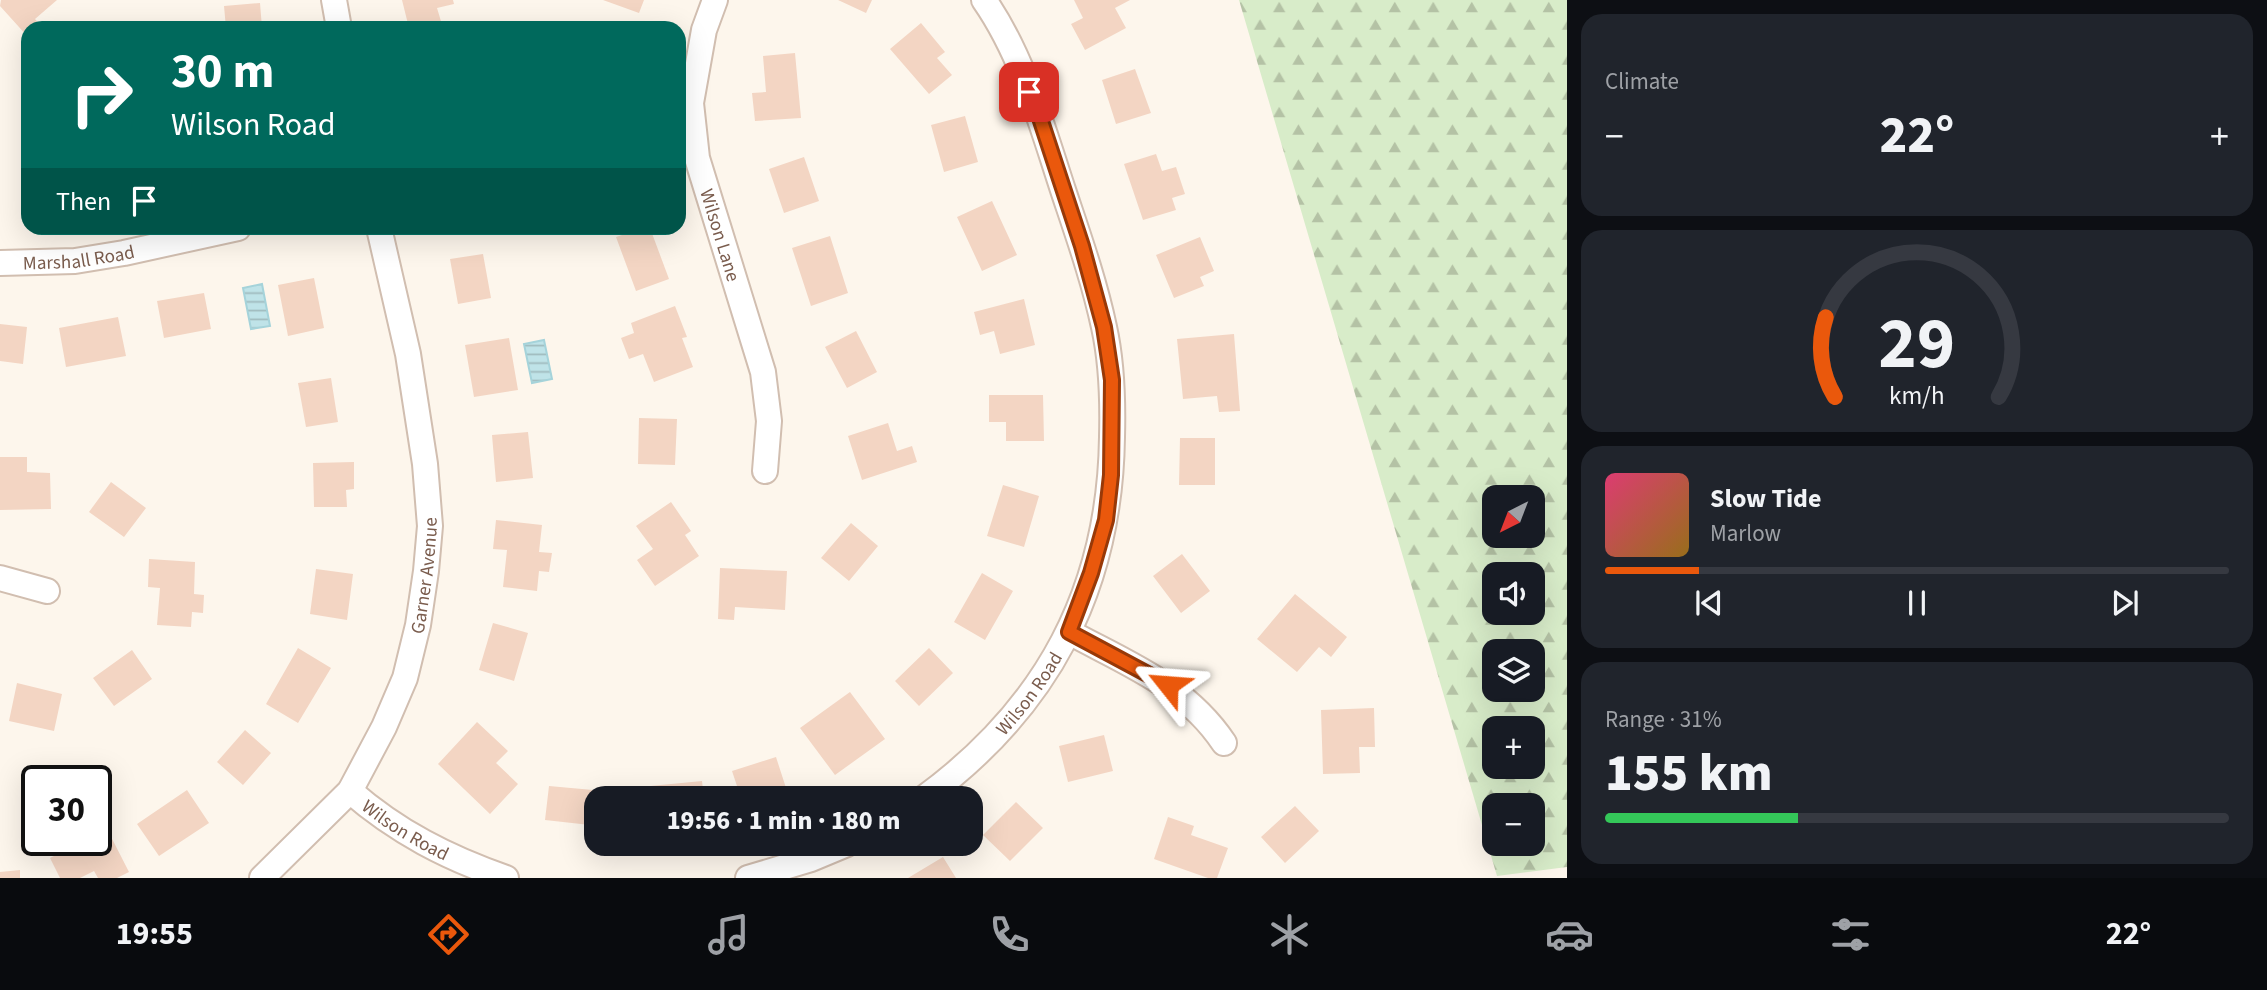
<!DOCTYPE html>
<meta charset="utf-8">
<style>
body{margin:0;font-family:"Source Sans 3",sans-serif;background:#20242c;color:#f1f3f6;height:100vh;display:flex;flex-direction:column;font-size:26px;white-space:nowrap}
*{box-sizing:border-box;margin:0}
p{font-size:23px;color:#9ea1a6}
.icon{flex:none;width:38px;height:38px;fill:none;stroke:currentColor;stroke-width:2;stroke-linecap:round;stroke-linejoin:round}
.map{position:relative;flex:1;overflow:hidden}
.panel{display:flex;flex-direction:column;gap:14px;padding:14px;background:#0d0f14;width:700px}
.panel>*{flex:none}
.guide{position:absolute;left:21px;top:21px;width:665px;height:214px;border-radius:21px;box-shadow:0 7px 28px #0002;background:#00695c;color:#fff;overflow:hidden}
.needle{width:46px;rotate:222deg}
.tools{position:absolute;left:1482px;top:485px;display:grid;gap:14px}
.tools a{display:grid;place-items:center;width:63px;height:63px;border-radius:14px;background:#171b24;box-shadow:0 7px 28px #0002;font-size:35px}
.speed{position:absolute;left:21px;top:765px;display:flex;gap:14px;font-size:35px;font-weight:700;text-align:center}
.speed>*{display:grid;place-content:center;width:91px;height:91px;border-radius:50%;background:#171b24;box-shadow:0 7px 28px #0002;line-height:1}
.speed .limit{border:4px solid #111;border-radius:10px;background:#fff;color:#111}
.pin{position:absolute;display:grid;place-items:center;width:60px;height:60px;color:#fff;margin:-30px;border-radius:14px;box-shadow:0 4px 10px #0006}
.me{position:absolute;width:77px;margin:-38px;rotate:298deg;stroke-linejoin:round;filter:drop-shadow(0 0 5px #0008)}
.turn{display:flex;align-items:center;gap:24px;height:147px;padding:0 35px;font-size:32px}
.turn .icon{width:91px;height:91px;stroke-width:2.5}
.turn b{display:block;font-size:49px;line-height:60px}
.then{display:flex;align-items:center;height:66px;padding:0 35px;background:#0003;gap:14px;font-size:26px}
.big{font-size:52px;font-weight:800;line-height:1.1}
.panel .tile{flex:1;display:flex;flex-direction:column;justify-content:center;gap:10px;min-width:0;padding:0 24px;border-radius:21px;background:#20242c}
.panel .dial{align-items:center;gap:0}
.dial svg{height:182px;overflow:visible;fill:none;stroke:#363941;stroke-width:7;stroke-linecap:round;text-anchor:middle}
.dial text{fill:#f1f3f6;stroke:none}
.song{display:flex;align-items:center;gap:21px}
.cover{width:84px;height:84px;border-radius:10px;background:linear-gradient(135deg,hsl(340 70% 55%),hsl(40 70% 35%))}
.played{height:7px;border-radius:4px;background:linear-gradient(90deg,#ea580c 15%,#363941 15%)}
.keys{display:flex;justify-content:space-around;direction:ltr}
.heat{display:flex;justify-content:space-between;align-items:center;font-size:38px;direction:ltr}
.charge{height:10px;border-radius:5px;background:linear-gradient(90deg,#34c759 31%,#363941 0)}
.trip{position:absolute;left:584px;top:786px;width:399px;height:70px;border-radius:21px;background:#171b24;box-shadow:0 7px 28px #0002;font-weight:800;line-height:70px;text-align:center}
.dock{display:flex;height:112px;justify-content:space-around;align-items:center;background:#090b0e;color:#9ea1a6}
.dock .icon{width:49px;height:49px}
.dock .active{color:#ea580c}
.dock b{font-size:32px;color:#f1f3f6}
main{display:flex;flex:1;min-height:0}
.map>svg:first-child{display:block}
</style>
<main>
<div class="map">
<svg width="1567" height="878" viewBox="0 0 1567 878">
<defs>
<pattern id="forest-firs" width="22" height="20" patternUnits="userSpaceOnUse" patternTransform="scale(1.75)"><rect width="22" height="20" fill="#d8ecc9"/><path d="M5 1l3.5 6h-7zM16 11l3.5 6h-7z" fill="#b4c2a5"/></pattern>
<pattern id="water-rules" width="6" height="5" patternUnits="userSpaceOnUse" patternTransform="scale(1.75)"><rect width="6" height="5" fill="#bfe3e8"/><path d="M0 2.5h6" fill="none" stroke="#a0bbbe"/></pattern>
</defs>
<rect width="100%" height="100%" fill="#fdf6ec"/>
<path fill="url(#forest-firs)" fill-rule="evenodd" d="M1239,0H1567V867L1497,876ZM1494,497H1533V536H1494ZM1494,574H1533V612H1494ZM1494,651H1533V690H1494ZM1494,728H1533V766H1494ZM1533,805V844H1494V805Z"/>
<path fill="url(#water-rules)" stroke="#a5d3da" stroke-width="2" d="M262,284L270,326L251,329L243,288Z
M544,340L552,379L532,383L524,344Z"/>
<path fill="#f3d5c3" d="M1,0H57L35,19L41,26L28,28V37L0,6Z
M402,0H453L454,4L437,8L443,28H409Z
M603,0H644L639,13Z
M838,0H872L866,13Z
M1074,0H1130L1115,8L1126,28L1085,50L1071,24L1083,18Z
M260,3L262,28H226L224,6Z
M921,23L945,52L937,58L952,75L929,94L890,49Z
M795,53L801,118L755,121L752,93L766,92L763,56Z
M1135,69L1151,113L1116,124L1102,80Z
M965,116L978,162L944,172L931,125Z
M1156,154L1162,171L1176,167L1185,194L1172,198L1176,210L1143,220L1124,164Z
M804,157L819,201L784,213L769,169Z
M992,201L1017,255L982,271L957,217Z
M643,228H650L669,279L636,291L616,237Z
M830,236L848,293L811,306L792,248Z
M1200,237L1214,271L1200,277L1204,286L1174,298L1156,255Z
M483,254L491,298L458,304L450,259Z
M314,278L324,328L288,336L278,285Z
M204,293L211,329L164,338L157,301Z
M1024,299L1035,345L1000,354L994,331L980,335L974,312Z
M675,306L687,337L682,338L693,367L654,382L643,354L629,359L621,338L634,333L631,323Z
M118,317L126,356L66,367L59,328Z
M0,324L27,327L23,364L0,361Z
M856,331L877,372L847,388L825,347Z
M1234,334L1240,411L1219,412L1217,396L1183,399L1177,339Z
M509,338L518,390L474,397L465,345Z
M331,378L338,422L306,427L298,383Z
M989,395H1043L1044,441H1006V422H989Z
M639,418L677,419L675,465L638,464Z
M888,423L897,451L912,446L917,462L862,480L848,436Z
M528,432L533,478L496,482L492,435Z
M1180,438H1215V485H1179Z
M0,457H27V472L50,473L51,509L0,510Z
M354,462V489L346,490L347,507H314L313,463Z
M111,482L146,508L124,537L89,512Z
M1003,485L1039,496L1024,547L987,536Z
M671,502L691,531L685,535L699,556L655,586L637,560L653,549L636,526Z
M496,520L542,525L539,552L552,553L549,572L539,571L537,591L503,587L507,550L493,549Z
M851,523L878,546L849,581L821,558Z
M1182,554L1210,591L1181,613L1153,576Z
M149,559L195,562L194,594L204,595L203,613L192,612L191,627L157,625L160,588L148,587Z
M720,568L787,571L785,610L735,607L734,620L718,619Z
M316,569L353,574L347,620L310,614Z
M982,573L1013,591L985,640L954,622Z
M1295,594L1347,637L1331,657L1319,647L1297,672L1257,639Z
M493,623L528,633L514,681L479,670Z
M298,648L331,668L298,723L266,704Z
M929,648L953,673L919,706L895,681Z
M132,650L152,679L114,706L93,678Z
M17,683L62,694L54,731L9,721Z
M850,692L885,739L835,775L800,728Z
M1374,708L1375,747H1359L1360,773L1323,774L1321,710Z
M477,722L508,751L496,763L518,784L490,814L438,764Z
M245,730L271,753L243,785L217,762Z
M1104,735L1113,771L1068,782L1059,746Z
M776,757L787,791L765,798H741L732,771Z
M702,781L704,798H641L640,787Z
M549,786L593,790L590,825L545,820Z
M187,790L209,823L159,856L137,824Z
M1016,802L1043,828L1010,861L983,835Z
M1295,806L1319,831L1285,863L1261,837Z
M1168,817L1194,826L1191,835L1228,848L1217,878H1208L1154,859Z
M107,829L129,872L117,878H98L94,871L80,878H60L50,858L85,840H96V835Z
M943,857L956,878H908Z
M20,870V878H0V872Z"/>
<g fill="none" stroke-linecap="round" stroke-linejoin="round">
<g stroke="#d1beb0" stroke-width="28">
<g id="street">
<path d="M334,0L339,28"/>
<path id="s1" d="M715,0L704,30L691,103L697,158L763,372L769,421L765,471"/>
<path id="s2" d="M0,263L75,261L124,253L238,228"/>
<path d="M0,578L47,591"/>
<path d="M1069,632C1128,664 1186,686 1224,743"/>
<path id="s3" d="M350,791C397,832 448,858 506,878"/>
<path id="s4" d="M924,798C1047,708 1110,590 1112,437C1113,400 1112,363 1104,327C1094,280 1078,235 1063,190C1042,126 1023,56 984,0"/>
<path id="s5" d="M262,878L350,791L384,727L405,678L418,625L426,571L430,526L425,464L408,354L379,228"/>
<path d="M748,878L811,859L847,844"/>
</g>
</g>
<use href="#street" stroke="#fff" stroke-width="24"/>
</g>
<g fill="none" stroke-linecap="round" stroke-linejoin="round">
<g stroke="#983908" stroke-width="18">
<path id="route" d="M1029,92L1040,118L1082,246L1104,327L1112,380L1111,475L1106,520L1091,573L1069,632L1168,685"/>
</g>
<use href="#route" stroke="#ea580c" stroke-width="12"/>
</g>
<g text-anchor="middle" stroke-width="5" stroke-linejoin="round" paint-order="stroke">
<g font-size="19" fill="#7a5c4d" stroke="#fffaf3">
<text dy="7" stroke="none"><textPath href="#s1" startOffset="242">Wilson Lane</textPath></text>
<text dy="7" stroke="none"><textPath href="#s2" startOffset="79">Marshall Road</textPath></text>
<text dy="7" stroke="none"><textPath href="#s5" startOffset="354">Garner Avenue</textPath></text>
<text dy="7" stroke="none"><textPath href="#s4" startOffset="149">Wilson Road</textPath></text>
<text dy="7" stroke="none"><textPath href="#s3" startOffset="68">Wilson Road</textPath></text>
</g>
</g>
</svg>
<div class="tools">
<a><svg class="needle" viewBox="-14 -14 28 28"><path d="M0-13l5 13h-10z" fill="#e53935"/><path d="M0 13l5-13h-10z" fill="#9ea1a6"/></svg></a>
<a><svg class="icon" aria-label="sound" viewBox="0 0 24 24"><path d="M4 9h4l5-4v14l-5-4H4zM17 9q2 3 0 6"/></svg></a>
<a><svg class="icon" aria-label="layers" viewBox="0 0 24 24"><path d="M12 4l9 5-9 5-9-5zM3 14l9 5 9-5"/></svg></a>
<a>+</a>
<a>−</a>
</div>
<div class="speed"><div class="limit">30</div></div>
<div class="pin" style="left:1029px;top:92px;background:#d93025"><svg class="icon" aria-label="arrive" viewBox="0 0 24 24"><path d="M6 21V4h12l-3 4 3 4H6"/></svg></div>
<svg class="me" style="left:1168px;top:685px" viewBox="-20 -20 40 40"><path d="M0-17L14 15 0 8-14 15z" fill="#ea580c" stroke="#fff" stroke-width="4"/></svg>
<div class="trip">19:56 · 1 min · 180 m</div>
<div class="guide">
<div class="turn"><svg class="icon" aria-label="right" viewBox="0 0 24 24"><path d="M7 20v-9h11M14 6l5 5-5 5"/></svg><div><b>30 m</b>Wilson Road</div></div>
<div class="then">Then<svg class="icon" aria-label="arrive" viewBox="0 0 24 24"><path d="M6 21V4h12l-3 4 3 4H6"/></svg></div>
</div>
</div>
<section class="panel">
<div class="tile"><p>Climate</p>
<div class="heat"><a>−</a><b class="big">22°</b><a>+</a></div>
</div>
<div class="tile dial"><svg viewBox="0 0 100 80">
<path d="M14 69A42 42 0 1 1 86 69"/>
<path d="M14 69A42 42 0 0 1 10 34" stroke="#ea580c"/>
<text x="50" y="56" font-size="32" font-weight="700">29</text>
<text x="50" y="72" font-size="11">km/h</text>
</svg></div>
<div class="tile">
<div class="song"><i class="cover"></i><div><b>Slow Tide</b><p>Marlow</p></div></div>
<div class="played"></div>
<div class="keys"><svg class="icon" aria-label="previous" viewBox="0 0 24 24"><path d="M18 5L8 12l10 7zM5 5v14"/></svg><svg class="icon" aria-label="pause" viewBox="0 0 24 24"><path d="M8 5v14M16 5v14"/></svg><svg class="icon" aria-label="next" viewBox="0 0 24 24"><path d="M6 5l10 7-10 7zM19 5v14"/></svg></div>
</div>
<div class="tile"><p>Range · 31%</p><b class="big">155 km</b><div class="charge"></div></div>
</section>
</main>
<nav class="dock">
<b>19:55</b>
<svg class="icon active" aria-label="directions" viewBox="0 0 24 24"><path d="M12 3l9 9-9 9-9-9zM9 14v-3h6M13 9l2 2-2 2"/></svg>
<svg class="icon" aria-label="music" viewBox="0 0 24 24"><path d="M9 18V5l10-2v13"/><circle cx="6" cy="18" r="3"/><circle cx="16" cy="16" r="3"/></svg>
<svg class="icon" aria-label="phone" viewBox="0 0 24 24"><path d="M5 4h4l2 5-3 2q2 4 5 5l2-3 5 2v4C11 20 4 13 5 4z"/></svg>
<svg class="icon" aria-label="climate" viewBox="0 0 24 24"><path d="M12 3v18M4 7l16 10M4 17L20 7"/></svg>
<svg class="icon" aria-label="car" viewBox="0 0 24 24"><path d="M5 17H2v-5l4-1 3-4h7l3 4 3 1v5h-3M9 17h6M6 11h13"/><circle cx="7" cy="17" r="2"/><circle cx="17" cy="17" r="2"/></svg>
<svg class="icon" aria-label="filters" viewBox="0 0 24 24"><path d="M4 7h16M4 17h16"/><circle cx="9" cy="7" r="2"/><circle cx="15" cy="17" r="2"/></svg>
<b>22°</b>
</nav>
